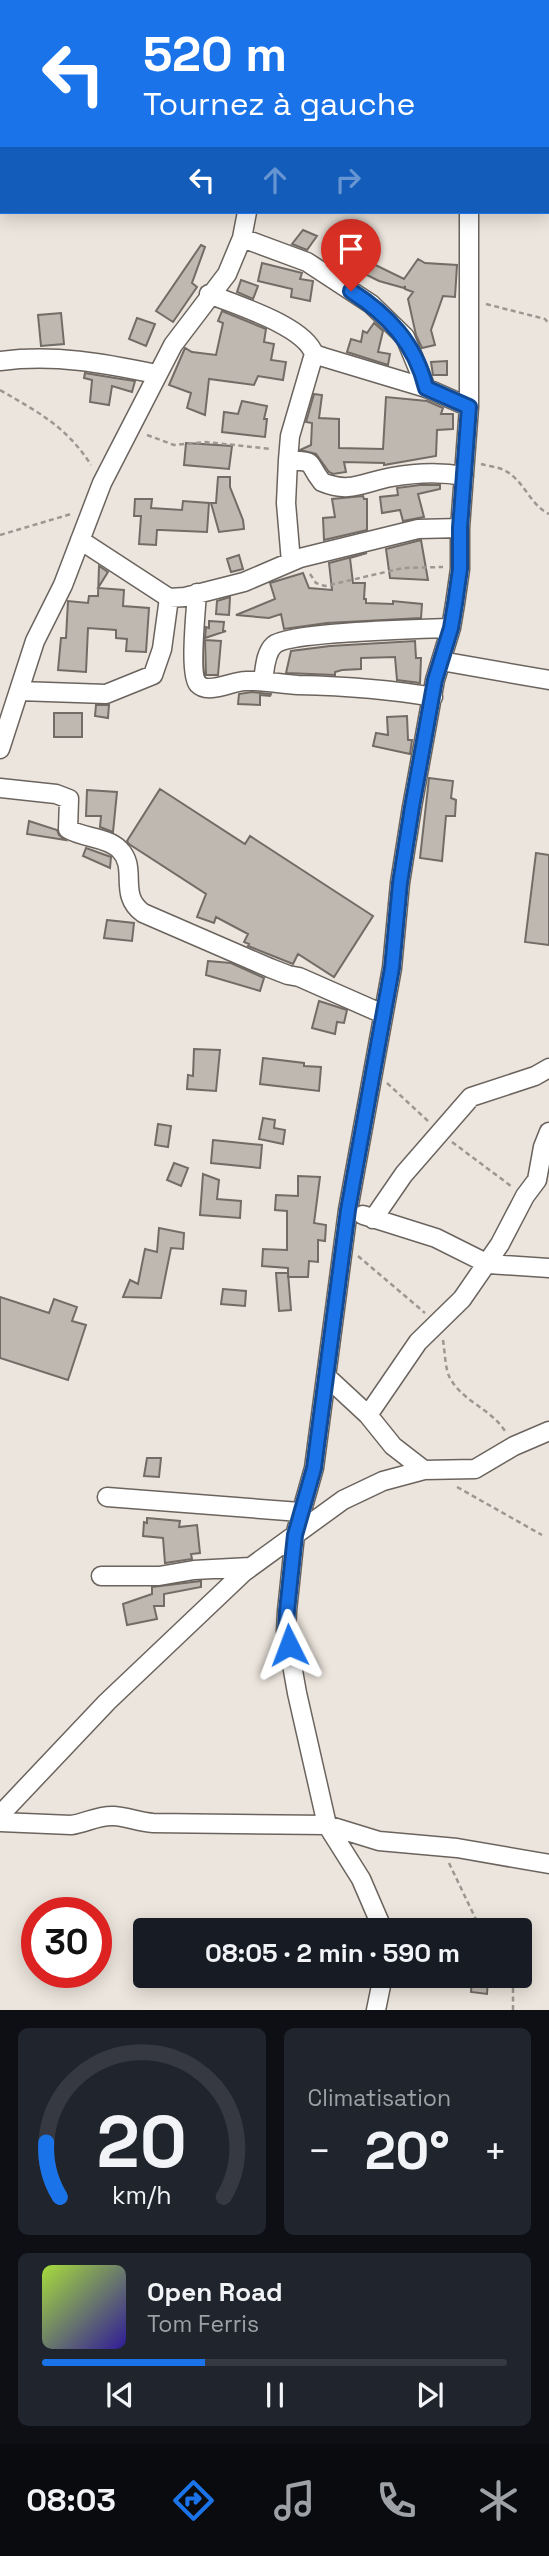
<!DOCTYPE html>
<html lang="fr">
<meta charset="utf-8">
<style>
body{margin:0;font-family:"Space Grotesk",sans-serif;background:#20242c;color:#f1f3f6;height:100vh;display:flex;flex-direction:column;font-size:26px;white-space:nowrap}
*{box-sizing:border-box;margin:0}
p{font-size:23px;color:#9ea1a6}
.icon{flex:none;width:38px;height:38px;fill:none;stroke:currentColor;stroke-width:2;stroke-linecap:round;stroke-linejoin:round}
.map{position:relative;height:2010px;overflow:hidden}
.panel{display:flex;flex-direction:column;gap:18px;padding:18px;background:#0d0f14;flex:1}
.panel>*{flex:none}
.hud{position:absolute;left:0px;top:0px;width:550px;height:214px;box-shadow:0 4px 18px #0003;background:#1a73e8;color:#fff;overflow:hidden}
.speed{position:absolute;left:21px;top:1897px;display:flex;gap:14px;font-size:35px;font-weight:700;text-align:center}
.speed>*{display:grid;place-content:center;width:91px;height:91px;border-radius:50%;background:#171b24;box-shadow:0 4px 18px #0003;line-height:1}
.speed .limit{border:10px solid #d22;background:#fff;color:#111}
.pin{position:absolute;display:grid;place-items:center;width:60px;height:60px;color:#fff;margin:-72px -30px;border-radius:50% 50% 50% 0;rotate:-45deg;box-shadow:0 0 7px #0007}
.pin .icon{rotate:45deg}
.me{position:absolute;width:77px;margin:-38px;rotate:357deg;stroke-linejoin:round;filter:drop-shadow(0 0 5px #0008)}
.turn{display:flex;align-items:center;gap:24px;height:147px;padding:0 28px;font-size:32px}
.turn .icon{width:91px;height:91px;stroke-width:2.5}
.turn b{display:block;font-size:49px;line-height:60px}
.lanes{display:flex;align-items:center;height:66px;padding:0 28px;background:#0003;justify-content:center;gap:35px;direction:ltr}
.lanes .off{opacity:.35}
.big{font-size:52px;font-weight:700;line-height:1.1}
.panel .tile{flex:1;display:flex;flex-direction:column;justify-content:center;gap:10px;min-width:0;padding:0 24px;border-radius:10px;background:#20242c}
.panel .dial{align-items:center;gap:0}
.dial svg{height:182px;overflow:visible;fill:none;stroke:#363941;stroke-width:7;stroke-linecap:round;text-anchor:middle}
.dial text{fill:#f1f3f6;stroke:none}
.song{display:flex;align-items:center;gap:21px}
.cover{width:84px;height:84px;border-radius:10px;background:linear-gradient(135deg,hsl(80 70% 55%),hsl(250 70% 35%))}
.played{height:7px;border-radius:4px;background:linear-gradient(90deg,#1a73e8 35%,#363941 35%)}
.keys{display:flex;justify-content:space-around;direction:ltr}
.heat{display:flex;justify-content:space-between;align-items:center;font-size:38px;direction:ltr}
.panel .tiles{flex:1;display:grid;gap:18px;grid-template-columns:1fr 1fr}
.tile:last-child{grid-column:span 2}
.trip{position:absolute;left:133px;top:1918px;width:399px;height:70px;border-radius:7px;background:#171b24;box-shadow:0 4px 18px #0003;font-weight:700;line-height:70px;text-align:center}
.menu{display:flex;height:112px;justify-content:space-around;align-items:center;background:#090b0e;color:#9ea1a6}
.menu .icon{width:49px;height:49px}
.menu .current{color:#1a73e8}
.menu b{font-size:32px;color:#f1f3f6}
.map>svg:first-child{display:block}
</style>
<div class="map">
<svg width="549" height="2010" viewBox="0 0 549 2010">
<rect width="100%" height="100%" fill="#ece5dd"/>
<path fill="#bfb8b0" stroke="#736c66" stroke-width="2" d="M303,230L317,236L307,250L292,244Z
M201,245L205,247L192,283L197,287L173,322L156,311Z
M355,255L404,279L418,259L425,263L457,265L455,297L443,296L431,330L435,345L422,348L416,335L408,299L413,292L405,289V286L404,288L379,281L349,266Z
M262,263L302,273L300,279L313,281L310,301L291,297L292,289L258,281Z
M241,280L258,286L253,299L237,292Z
M222,311L266,329L264,342L274,344L271,360L286,362L283,380L258,376L254,385L209,379L205,415L187,408L191,393L169,385L185,348L192,352L216,355L223,323L218,321Z
M61,313L64,344L41,346L38,315Z
M137,318L155,324L146,346L129,339Z
M374,323L383,331L378,352L390,354L388,365L347,352L351,339L361,342L363,331L367,333Z
M447,361V375H433L431,362Z
M85,373L115,378L135,381L132,392L112,386L109,405L90,402L92,380L84,378Z
M314,394L322,395L319,418L339,419V448L383,449L386,397L427,401L443,408L441,414H453V429L437,430L436,456L384,465V463L344,462L346,472L333,474L329,472L316,454L300,450L311,445L312,423L306,422Z
M242,401L267,406L264,419H267L265,437L222,432L224,412L238,414Z
M186,443L232,446L229,469L184,465Z
M218,477H230V487L243,520L244,529L219,532L211,503H216Z
M420,485H440V489L418,494L424,517L403,521L400,510L382,513L380,497L398,495L397,488Z
M363,496L364,499H367V530L324,540L323,518L335,517L332,499Z
M135,499H152L151,508L182,510L183,501L209,503L207,532L161,530H157L156,545L139,544L141,516H134Z
M421,540L428,580L390,578L386,549Z
M367,553L350,558L353,583H365L364,599H366V603L393,604V601L422,604L421,618L327,623L284,629L281,614L269,618L236,615L275,599L270,583L303,573L309,588L332,590L329,563Z
M239,555L243,569L231,572L227,559Z
M99,566L108,572L98,588L124,590L123,606L149,608L146,652L126,651L127,639L116,638V630L88,628L86,672L58,670L61,638H66L68,601L88,603L89,596H98Z
M230,597L229,615L216,614L217,601Z
M209,621L224,622L223,631H226L205,638L206,627L209,628Z
M205,640L221,641L218,675H206Z
M415,641L416,658H421L420,683L397,680L395,657L361,658V669L342,670L335,672V675L286,673L291,651L330,646Z
M252,692L271,694L270,696L260,695V705L238,704L239,694Z
M96,705H109L108,718L95,716Z
M54,713H82V737H54Z
M407,716L408,740H412L410,754L373,746L376,733L388,735L387,717Z
M429,778L453,781L451,798L456,800L455,816H446L442,861L420,858Z
M160,789L245,844L250,836L373,916L334,977L298,954L293,964L248,946L249,944L244,942L248,934L216,917L214,923L197,917L206,894L129,844L127,841Z
M87,790L117,792L113,832L100,827L101,816H86Z
M29,821L57,830L59,835L65,840L27,834Z
M86,848L111,857L110,868L83,856Z
M536,853L549,855V945L525,942Z
M107,920L134,923L132,941L104,938Z
M208,961L231,963L264,978L260,991L206,975Z
M319,1001L347,1010L344,1023L337,1022L335,1034L312,1028Z
M194,1049L220,1050L216,1091L187,1089L188,1075L193,1076Z
M263,1058L304,1063V1066L321,1067L319,1091L260,1084Z
M263,1118L275,1120L274,1128L285,1130L283,1144L259,1139Z
M158,1124L171,1126L168,1147L155,1145Z
M213,1140L262,1145L260,1168L211,1163Z
M174,1163L188,1168L181,1186L167,1180Z
M203,1174L219,1180L217,1199L241,1201L240,1218L200,1215Z
M298,1176L320,1177L314,1223L326,1225L325,1241L318,1240V1262L309,1261L308,1277H288V1268L262,1266L263,1249L287,1250V1211L275,1210L276,1195L298,1196Z
M159,1228L184,1233L183,1249L171,1248L161,1298L123,1297L130,1280L138,1284L145,1249L157,1252Z
M276,1273H288L291,1310L279,1311Z
M223,1289L246,1291L245,1306L221,1304Z
M0,1297L49,1313L54,1299L77,1307L72,1321L86,1325L68,1380L0,1358Z
M147,1458H161L159,1477L144,1476Z
M147,1518L180,1521L179,1527L197,1525L200,1553L191,1554L192,1559L165,1563L163,1538L143,1536L144,1522L147,1523Z
M201,1581V1587L164,1594V1606H154L157,1619L127,1625L123,1604L152,1594V1587Z
M472,1978L488,1979L487,1994L471,1992Z"/>
<g fill="none" stroke-linecap="round" stroke-linejoin="round">
<g stroke="#6b645e" stroke-width="21">
<path id="street" d="M170,0H185
M442,2L444,0
M484,2V0
M548,166L549,167
M242,238L307,262L371,304L405,337L426,388
M209,294C236,305 305,326 314,354L323,357L426,388L469,407
M314,354L290,436L288,460C319,463 304,459 322,482C351,494 363,482 392,477C415,473 441,472 464,476
M0,361C55,354 103,363 156,374
M288,460L286,503L291,562
M80,540L169,598L185,597L244,582L300,558L418,529L460,528
M197,593C196,609 189,675 198,684C208,695 233,681 245,681C263,680 280,684 298,685C344,686 388,689 433,697
M441,661L549,680
M263,680C265,669 265,653 274,645C288,632 423,629 451,628
M19,691L106,694L153,675L162,649L169,598
M0,749L35,641L63,585L102,483L173,345L227,274L242,238L247,212
M0,788L56,794L69,799L68,829C83,838 107,837 119,849C139,868 117,894 143,913L270,968L288,975L299,977L383,1014
M363,1215L436,1238L488,1264L549,1268
M373,1219L404,1174L471,1097L535,1076L549,1068
M327,1377L368,1415L393,1446L424,1470
M368,1415L418,1342L462,1299L500,1244L525,1196L537,1180L543,1147L549,1132
M107,1497L300,1512
M101,1576H159L194,1570L250,1567
M0,1815L107,1702L244,1572L343,1500L383,1481L424,1470L475,1469L514,1446L549,1431
M0,1822L71,1825C86,1823 98,1815 114,1816C128,1817 139,1822 153,1823L327,1825L379,1841L457,1848L549,1864
M383,1930L361,1879L327,1825L297,1693L286,1631L287,1611L295,1535L314,1468L348,1210L392,968L400,883L412,807L435,680L451,628L455,604L460,569V528L469,407V212
M376,2010L383,1976"/>
</g>
<path stroke="#9c9791" stroke-width="2.5" stroke-dasharray="5 3.5" stroke-linecap="butt" d="M540,2V0
M0,161L2,160
M548,195L549,196
M486,304L545,319L549,324
M0,390C38,412 67,427 91,465
M147,435L174,445L206,442L271,449
M481,464C488,466 498,467 504,470C524,480 530,505 549,514
M0,535L71,514
M310,574L316,583L325,586L403,568L443,567
M387,1083L428,1121
M452,1142L511,1186
M358,1256L425,1313
M443,1340C445,1352 445,1369 450,1378C462,1401 490,1408 505,1431
M457,1487L542,1535
M449,1863L481,1930
M513,2010V1976"/>
<use href="#street" stroke="#fff" stroke-width="18"/>
</g>
<g fill="none" stroke-linecap="round" stroke-linejoin="round">
<g stroke="#114b97" stroke-width="18">
<path id="route" d="M289,1645L286,1631L287,1611L295,1535L314,1468L348,1210L392,968L400,883L412,807L435,680L451,628L455,604L460,569V528L469,407L426,388C415,343 388,315 351,291"/>
</g>
<use href="#route" stroke="#1a73e8" stroke-width="12"/>
</g>
</svg>
<div class="speed"><div class="limit">30</div></div>
<div class="pin" style="left:351px;top:291px;background:#d93025"><svg class="icon" aria-label="arrive" viewBox="0 0 24 24"><path d="M6 21V4h12l-3 4 3 4H6"/></svg></div>
<svg class="me" style="left:289px;top:1645px" viewBox="-20 -20 40 40"><path d="M0-17L14 15 0 8-14 15z" fill="#1a73e8" stroke="#fff" stroke-width="4"/></svg>
<div class="trip">08:05 · 2 min · 590 m</div>
<div class="hud">
<div class="turn"><svg class="icon" aria-label="left" viewBox="0 0 24 24"><path d="M17 20v-9H6M10 6l-5 5 5 5"/></svg><div><b>520 m</b>Tournez à gauche</div></div>
<div class="lanes"><svg class="icon" aria-label="left" viewBox="0 0 24 24"><path d="M17 20v-9H6M10 6l-5 5 5 5"/></svg><svg class="icon off" aria-label="ahead" viewBox="0 0 24 24"><path d="M12 20V5M6 11l6-6 6 6"/></svg><svg class="icon off" aria-label="right" viewBox="0 0 24 24"><path d="M7 20v-9h11M14 6l5 5-5 5"/></svg></div>
</div>
</div>
<section class="panel">
<div class="tiles">
<div class="tile dial"><svg viewBox="0 0 100 80">
<path d="M14 69A42 42 0 1 1 86 69"/>
<path d="M14 69A42 42 0 0 1 8 45" stroke="#1a73e8"/>
<text x="50" y="56" font-size="32" font-weight="700">20</text>
<text x="50" y="72" font-size="11">km/h</text>
</svg></div>
<div class="tile"><p>Climatisation</p>
<div class="heat"><a>−</a><b class="big">20°</b><a>+</a></div>
</div>
<div class="tile">
<div class="song"><i class="cover"></i><div><b>Open Road</b><p>Tom Ferris</p></div></div>
<div class="played"></div>
<div class="keys"><svg class="icon" aria-label="previous" viewBox="0 0 24 24"><path d="M18 5L8 12l10 7zM5 5v14"/></svg><svg class="icon" aria-label="pause" viewBox="0 0 24 24"><path d="M8 5v14M16 5v14"/></svg><svg class="icon" aria-label="next" viewBox="0 0 24 24"><path d="M6 5l10 7-10 7zM19 5v14"/></svg></div>
</div>
</div>
</section>
<nav class="menu">
<b>08:03</b>
<svg class="icon current" aria-label="directions" viewBox="0 0 24 24"><path d="M12 3l9 9-9 9-9-9zM9 14v-3h6M13 9l2 2-2 2"/></svg>
<svg class="icon" aria-label="music" viewBox="0 0 24 24"><path d="M9 18V5l10-2v13"/><circle cx="6" cy="18" r="3"/><circle cx="16" cy="16" r="3"/></svg>
<svg class="icon" aria-label="phone" viewBox="0 0 24 24"><path d="M5 4h4l2 5-3 2q2 4 5 5l2-3 5 2v4C11 20 4 13 5 4z"/></svg>
<svg class="icon" aria-label="climate" viewBox="0 0 24 24"><path d="M12 3v18M4 7l16 10M4 17L20 7"/></svg>
</nav>
